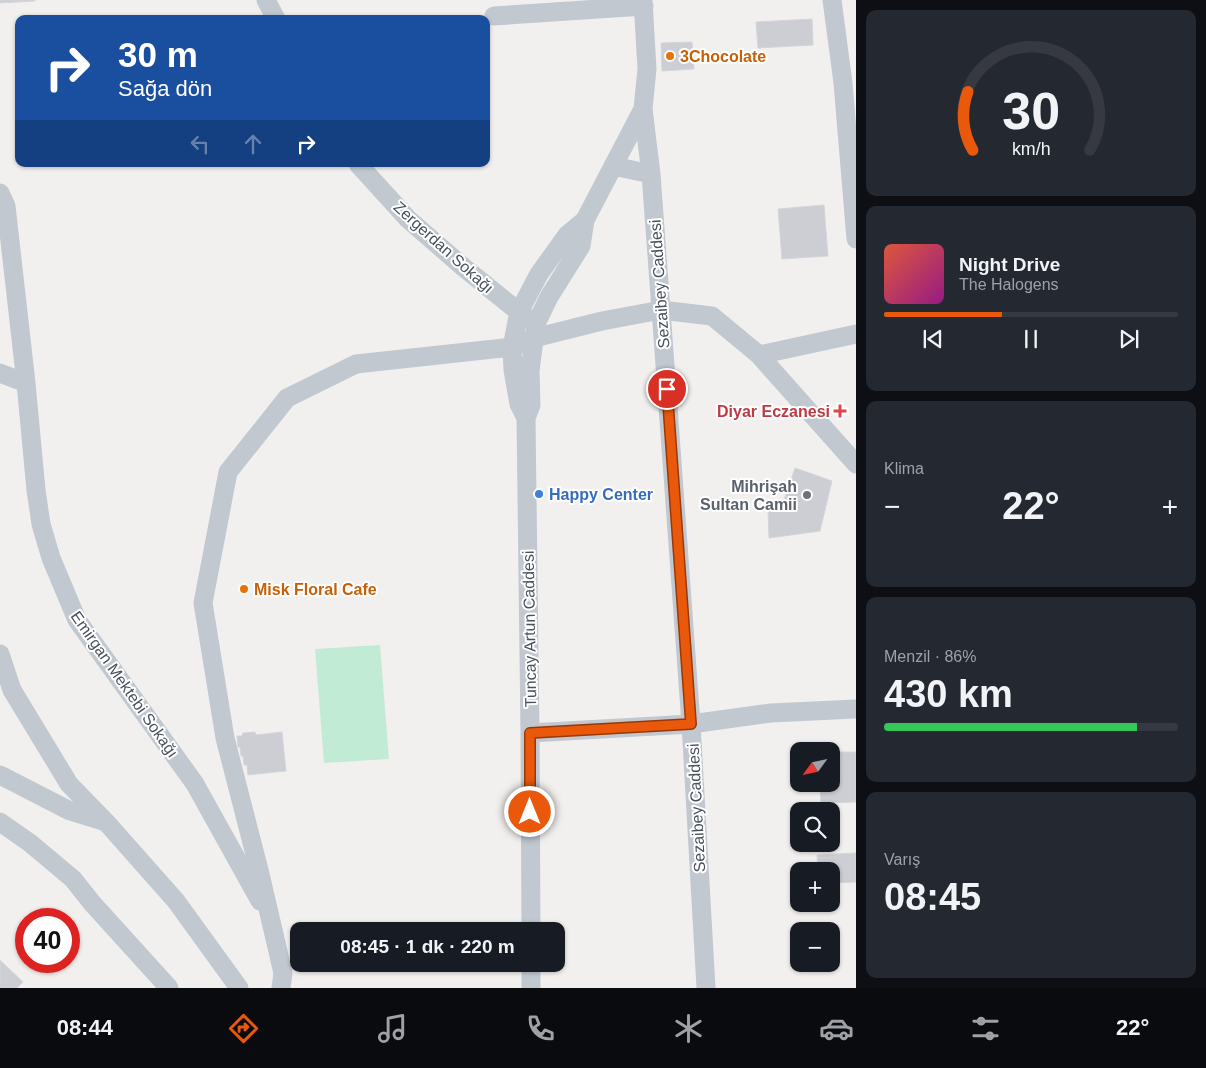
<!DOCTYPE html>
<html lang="tr">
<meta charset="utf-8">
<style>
body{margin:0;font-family:Arial,sans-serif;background:#242831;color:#f1f3f6;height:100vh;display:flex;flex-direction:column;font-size:19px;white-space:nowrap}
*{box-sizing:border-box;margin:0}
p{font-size:16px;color:#9ea1a6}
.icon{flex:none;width:28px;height:28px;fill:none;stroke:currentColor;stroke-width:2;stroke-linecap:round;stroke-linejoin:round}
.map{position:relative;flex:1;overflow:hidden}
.panel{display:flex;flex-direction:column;gap:10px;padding:10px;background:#0d0f14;width:350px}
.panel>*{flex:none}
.top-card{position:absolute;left:15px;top:15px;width:475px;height:152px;border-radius:10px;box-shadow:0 1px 4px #0004;background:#1a4fa0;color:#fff;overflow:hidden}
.needle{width:32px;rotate:237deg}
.buttons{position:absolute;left:790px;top:742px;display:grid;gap:10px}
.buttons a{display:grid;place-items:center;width:50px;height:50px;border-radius:10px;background:#171b24;box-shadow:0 1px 4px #0004;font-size:25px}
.speed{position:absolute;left:15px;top:908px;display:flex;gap:10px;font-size:25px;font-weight:700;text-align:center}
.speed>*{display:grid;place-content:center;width:65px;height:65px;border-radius:50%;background:#171b24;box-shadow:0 1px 4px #0004;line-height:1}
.speed .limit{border:8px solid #d22;background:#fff;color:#111}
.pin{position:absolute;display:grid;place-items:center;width:42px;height:42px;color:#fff;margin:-21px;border:2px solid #fff;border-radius:50%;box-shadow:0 1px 5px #0007}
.me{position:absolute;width:55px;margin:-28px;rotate:0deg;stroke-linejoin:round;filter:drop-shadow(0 0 4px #0008)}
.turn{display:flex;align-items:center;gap:18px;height:105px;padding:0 20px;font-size:22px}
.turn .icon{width:65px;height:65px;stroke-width:2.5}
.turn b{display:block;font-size:35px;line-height:42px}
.lanes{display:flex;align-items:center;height:48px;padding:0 20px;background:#0003;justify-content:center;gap:25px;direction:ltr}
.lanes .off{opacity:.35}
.big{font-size:38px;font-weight:700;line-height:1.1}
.panel .widget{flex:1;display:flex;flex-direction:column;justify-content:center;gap:8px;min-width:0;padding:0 18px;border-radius:10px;background:#242831}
.panel .dial{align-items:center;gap:0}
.dial svg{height:130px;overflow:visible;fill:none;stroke:#363941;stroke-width:7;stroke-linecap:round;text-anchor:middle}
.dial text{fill:#f1f3f6;stroke:none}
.song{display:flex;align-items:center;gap:15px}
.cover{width:60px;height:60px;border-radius:8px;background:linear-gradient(135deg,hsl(10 70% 55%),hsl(310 70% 35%))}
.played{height:5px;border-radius:2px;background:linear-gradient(90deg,#ea580c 40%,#363941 40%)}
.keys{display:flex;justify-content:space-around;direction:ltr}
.heat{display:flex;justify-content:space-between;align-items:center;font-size:28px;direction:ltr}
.charge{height:8px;border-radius:4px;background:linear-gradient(90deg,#34c759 86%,#363941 0)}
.trip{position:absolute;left:290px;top:922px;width:275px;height:50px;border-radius:10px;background:#171b24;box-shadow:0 1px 4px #0004;font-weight:700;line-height:50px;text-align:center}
.menu{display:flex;height:80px;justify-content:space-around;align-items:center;background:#090b0e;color:#9ea1a6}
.menu .icon{width:35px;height:35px}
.menu .active{color:#ea580c}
.menu b{font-size:22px;color:#f1f3f6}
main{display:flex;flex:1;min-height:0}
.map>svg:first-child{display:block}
</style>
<main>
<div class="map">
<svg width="856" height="988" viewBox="0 0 856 988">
<rect width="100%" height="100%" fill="#f2f0ef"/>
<path fill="#c2ebd5" d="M380,645L389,759L324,763L315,649Z"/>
<path fill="#cdced3" stroke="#d4d5da" d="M0,0H35V1L0,3Z
M812,19L813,45L758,48L756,22Z
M692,42L694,69L662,71L661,43Z
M824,205L828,256L782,259L778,209Z
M795,468L832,481L820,531L769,538L768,510L781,509Z
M255,732L256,735L282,732L286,771L248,775L247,765H244L243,756H241L240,747H238L237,736H242L243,733Z
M831,752H856V802L821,803L820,784H831Z
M856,853V882L831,883V871H818L817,855Z
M0,960L23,982L17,988H0Z"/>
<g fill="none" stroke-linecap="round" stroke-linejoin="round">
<path stroke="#c1c8d0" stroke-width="19" d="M266,0L276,19
M643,0L647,69L643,109L651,174L661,310L691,724L706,988
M832,0L843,83L856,239
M494,16L644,6
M358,164L408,219L462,266L519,312L536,324
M613,166L651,174
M0,193L6,206L26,383L36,490L41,524L51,558L77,620L195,784L260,901
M759,355L856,334
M0,373L26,383
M525,416L519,404L513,370L512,347L519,312L539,274L567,235L585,220
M0,654L12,690L69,784L105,821
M530,733L691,724L771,713L856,709
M0,775L70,811L106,822L176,901L239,988
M0,822L30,843L73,879L92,903L169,988
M531,931L530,733L526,418L531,405L530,371L536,324L549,297L581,246L585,220L643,109
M531,964V988
M281,988L283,973L259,870L225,738L203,603L228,472L287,398L356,364L512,347L534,338L602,321L661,310L712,316L759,355L856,464"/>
</g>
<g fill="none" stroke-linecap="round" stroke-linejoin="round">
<g stroke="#983908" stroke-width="12">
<path id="route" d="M530,812V733L691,724L667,389"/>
</g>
<use href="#route" stroke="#ea580c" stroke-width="9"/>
</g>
<g fill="#e8710a" stroke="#fff" stroke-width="2">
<circle cx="670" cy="56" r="5"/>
<circle cx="244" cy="589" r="5"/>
</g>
<path fill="#e0444e" stroke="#fff" stroke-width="2" d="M837.5 403.5h5v5h5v5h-5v5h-5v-5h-5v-5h5z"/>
<circle fill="#3f7fe0" stroke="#fff" stroke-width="2" cx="539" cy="494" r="5"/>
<circle fill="#6b7280" stroke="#fff" stroke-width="2" cx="807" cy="495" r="5"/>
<g text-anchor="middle" stroke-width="4" stroke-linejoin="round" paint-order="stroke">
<g font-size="16" font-weight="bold" fill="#c56008" stroke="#fff" text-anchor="start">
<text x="680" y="62">3Chocolate</text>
<text x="254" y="595">Misk Floral Cafe</text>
</g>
<g font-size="16" fill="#49515b" stroke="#fff">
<text transform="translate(444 247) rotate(42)" y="6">Zergerdan Sokağı</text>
<text transform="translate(659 284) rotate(-94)" y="6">Sezaibey Caddesi</text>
<text transform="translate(529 629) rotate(-91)" y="6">Tuncay Artun Caddesi</text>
<text transform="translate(125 684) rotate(55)" y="6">Emirgan Mektebi Sokağı</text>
<text transform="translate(696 808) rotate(-93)" y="6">Sezaibey Caddesi</text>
</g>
<g font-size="16" font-weight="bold" fill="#be3a42" stroke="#fff" text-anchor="end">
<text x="830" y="417">Diyar Eczanesi</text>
</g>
<g font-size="16" font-weight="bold" fill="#5b616d" stroke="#fff" text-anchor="end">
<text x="797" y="492">Mihrişah<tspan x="797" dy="18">Sultan Camii</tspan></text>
</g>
<g font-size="16" font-weight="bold" fill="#366cbe" stroke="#fff" text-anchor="start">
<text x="549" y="500">Happy Center</text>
</g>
</g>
</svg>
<div class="buttons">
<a><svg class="needle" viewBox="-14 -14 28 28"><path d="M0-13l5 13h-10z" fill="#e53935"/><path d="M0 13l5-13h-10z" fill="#9ea1a6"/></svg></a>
<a><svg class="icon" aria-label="search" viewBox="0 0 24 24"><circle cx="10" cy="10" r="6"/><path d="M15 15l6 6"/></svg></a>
<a>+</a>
<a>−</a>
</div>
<div class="speed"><div class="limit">40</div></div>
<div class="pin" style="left:667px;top:389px;background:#d93025"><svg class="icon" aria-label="arrive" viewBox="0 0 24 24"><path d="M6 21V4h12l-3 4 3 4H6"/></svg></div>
<svg class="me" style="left:530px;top:812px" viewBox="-20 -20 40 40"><circle r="17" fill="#ea580c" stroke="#fff" stroke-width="3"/><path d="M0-11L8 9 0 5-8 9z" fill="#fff"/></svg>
<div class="trip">08:45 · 1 dk · 220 m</div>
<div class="top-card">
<div class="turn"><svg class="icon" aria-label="right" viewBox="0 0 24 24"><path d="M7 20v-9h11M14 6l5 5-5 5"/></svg><div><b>30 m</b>Sağa dön</div></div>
<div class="lanes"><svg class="icon off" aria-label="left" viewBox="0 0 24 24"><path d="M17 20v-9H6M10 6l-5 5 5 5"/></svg><svg class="icon off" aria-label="ahead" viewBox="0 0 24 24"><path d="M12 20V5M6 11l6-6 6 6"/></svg><svg class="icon" aria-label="right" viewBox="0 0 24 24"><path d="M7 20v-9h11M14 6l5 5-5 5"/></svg></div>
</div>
</div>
<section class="panel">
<div class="widget dial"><svg viewBox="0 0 100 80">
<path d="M14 69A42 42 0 1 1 86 69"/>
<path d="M14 69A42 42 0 0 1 11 33" stroke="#ea580c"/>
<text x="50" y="56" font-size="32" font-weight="700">30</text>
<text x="50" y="72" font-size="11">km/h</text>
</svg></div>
<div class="widget">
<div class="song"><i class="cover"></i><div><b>Night Drive</b><p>The Halogens</p></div></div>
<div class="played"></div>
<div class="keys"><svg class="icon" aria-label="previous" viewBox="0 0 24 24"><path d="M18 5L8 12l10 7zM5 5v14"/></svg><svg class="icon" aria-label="pause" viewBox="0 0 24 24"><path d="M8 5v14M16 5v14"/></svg><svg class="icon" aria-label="next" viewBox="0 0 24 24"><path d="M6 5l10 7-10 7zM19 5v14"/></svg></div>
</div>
<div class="widget"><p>Klima</p>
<div class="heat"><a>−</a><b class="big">22°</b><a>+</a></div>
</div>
<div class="widget"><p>Menzil · 86%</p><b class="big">430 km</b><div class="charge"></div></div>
<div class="widget"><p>Varış</p><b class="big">08:45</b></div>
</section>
</main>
<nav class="menu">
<b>08:44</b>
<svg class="icon active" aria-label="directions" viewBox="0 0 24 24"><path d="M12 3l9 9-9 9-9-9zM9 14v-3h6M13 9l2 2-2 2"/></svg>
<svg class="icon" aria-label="music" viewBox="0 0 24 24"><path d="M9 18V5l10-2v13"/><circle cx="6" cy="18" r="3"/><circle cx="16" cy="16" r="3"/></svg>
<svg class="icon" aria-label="phone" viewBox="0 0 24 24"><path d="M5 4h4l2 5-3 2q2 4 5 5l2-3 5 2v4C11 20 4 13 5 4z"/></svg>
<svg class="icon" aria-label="climate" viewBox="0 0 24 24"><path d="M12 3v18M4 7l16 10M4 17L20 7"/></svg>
<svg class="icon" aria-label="car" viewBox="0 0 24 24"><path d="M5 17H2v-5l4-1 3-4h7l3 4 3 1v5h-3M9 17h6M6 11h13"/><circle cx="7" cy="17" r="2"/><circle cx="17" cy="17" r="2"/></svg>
<svg class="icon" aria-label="filters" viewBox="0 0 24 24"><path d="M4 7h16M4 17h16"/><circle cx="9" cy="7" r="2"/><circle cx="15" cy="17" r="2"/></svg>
<b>22°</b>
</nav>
